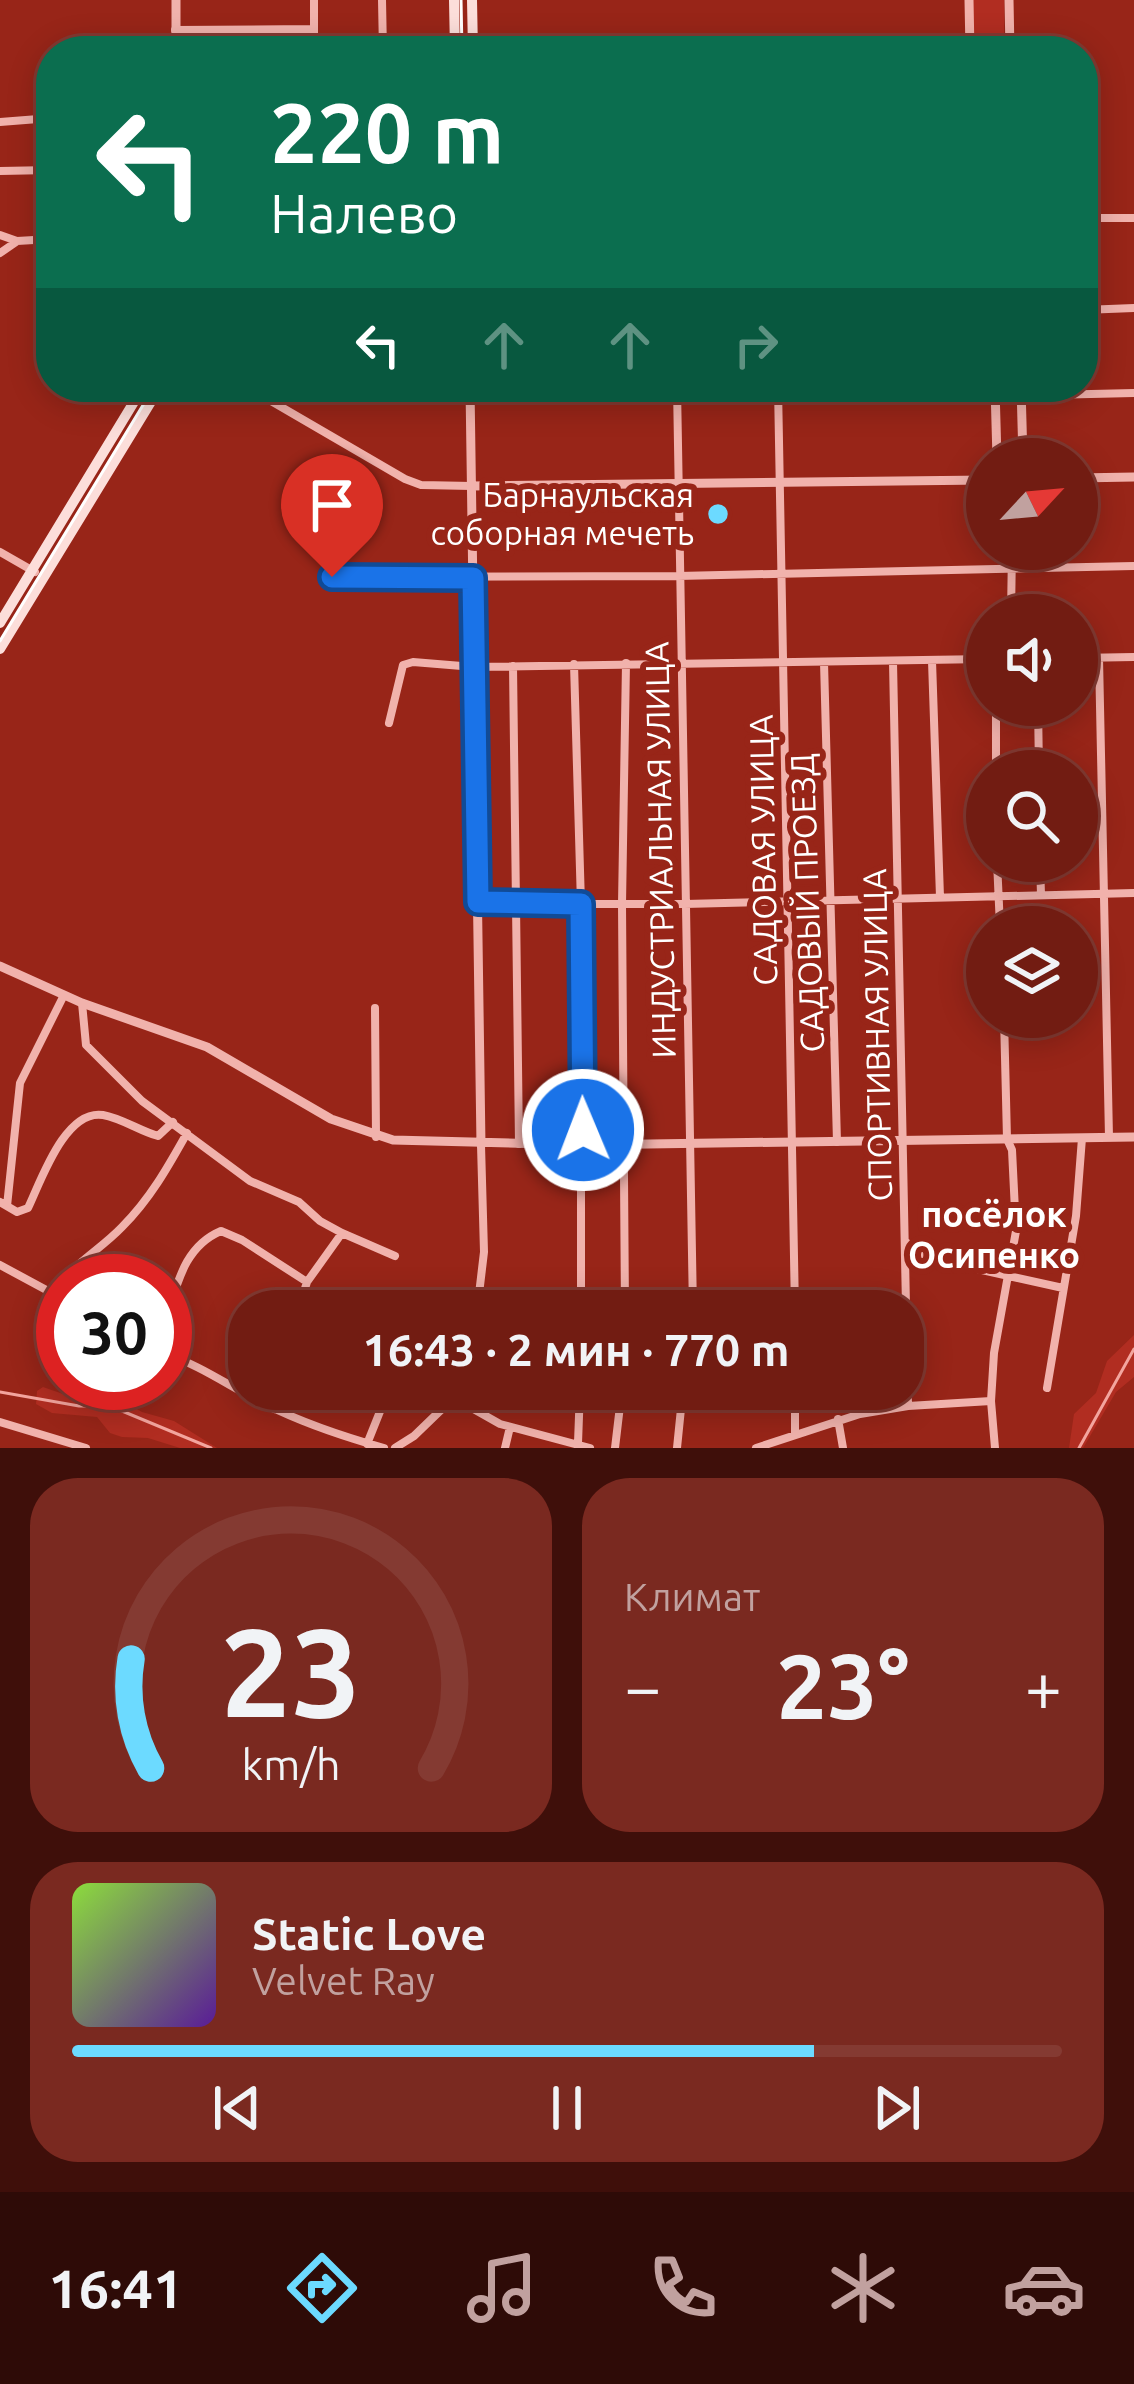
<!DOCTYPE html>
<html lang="ru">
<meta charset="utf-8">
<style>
body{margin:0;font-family:Ubuntu,sans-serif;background:#7a2920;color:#f1f3f6;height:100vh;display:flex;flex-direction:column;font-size:45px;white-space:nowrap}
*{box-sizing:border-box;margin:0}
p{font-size:39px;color:#c1a19f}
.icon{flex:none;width:66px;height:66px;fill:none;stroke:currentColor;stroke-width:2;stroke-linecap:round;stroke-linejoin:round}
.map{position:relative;height:1448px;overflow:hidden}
.side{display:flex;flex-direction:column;gap:30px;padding:30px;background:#3f0f0a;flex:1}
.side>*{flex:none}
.banner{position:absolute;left:36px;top:36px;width:1062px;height:366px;border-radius:48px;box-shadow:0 6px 30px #0003,0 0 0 3px #843a32;background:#0b6e4f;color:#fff;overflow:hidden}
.needle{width:78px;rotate:64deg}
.tools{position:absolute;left:966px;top:438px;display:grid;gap:24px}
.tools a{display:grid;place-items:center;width:132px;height:132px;border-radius:50%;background:#721c12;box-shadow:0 6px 30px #0003,0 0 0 3px #843a32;font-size:60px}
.speed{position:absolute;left:36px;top:1254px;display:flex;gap:24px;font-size:60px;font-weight:700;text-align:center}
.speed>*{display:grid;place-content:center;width:156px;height:156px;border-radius:50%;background:#721c12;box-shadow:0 6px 30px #0003,0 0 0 3px #843a32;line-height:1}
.speed .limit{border:18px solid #d22;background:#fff;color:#111}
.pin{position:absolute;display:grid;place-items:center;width:102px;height:102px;color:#fff;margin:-123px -51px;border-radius:50% 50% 50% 0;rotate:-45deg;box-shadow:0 0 12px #0007}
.pin .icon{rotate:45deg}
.me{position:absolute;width:132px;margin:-66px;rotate:359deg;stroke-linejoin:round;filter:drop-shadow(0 0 9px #0008)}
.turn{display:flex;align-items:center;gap:42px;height:252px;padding:0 36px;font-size:54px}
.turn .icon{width:156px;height:156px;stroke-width:2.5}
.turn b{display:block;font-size:84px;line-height:102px}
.lanes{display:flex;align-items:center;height:114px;padding:0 36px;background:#0003;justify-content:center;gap:60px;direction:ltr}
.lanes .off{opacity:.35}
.big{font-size:90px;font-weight:600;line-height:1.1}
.side .card{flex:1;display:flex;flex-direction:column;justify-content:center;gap:18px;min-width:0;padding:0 42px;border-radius:48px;background:#7a2920}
.side .dial{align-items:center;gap:0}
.dial svg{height:312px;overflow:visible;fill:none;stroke:#843a32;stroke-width:7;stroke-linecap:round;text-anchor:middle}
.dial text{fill:#f1f3f6;stroke:none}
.song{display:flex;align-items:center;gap:36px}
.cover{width:144px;height:144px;border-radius:18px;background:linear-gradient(135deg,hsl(90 70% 55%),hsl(270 70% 35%))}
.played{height:12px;border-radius:6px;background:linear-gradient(90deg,#6cdaff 75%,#843a32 75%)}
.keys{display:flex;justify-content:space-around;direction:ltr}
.heat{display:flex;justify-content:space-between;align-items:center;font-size:66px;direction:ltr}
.side .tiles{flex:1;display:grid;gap:30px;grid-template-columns:1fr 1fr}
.card:last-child{grid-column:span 2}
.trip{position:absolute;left:228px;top:1290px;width:696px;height:120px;border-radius:48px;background:#721c12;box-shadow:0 6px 30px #0003,0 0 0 3px #843a32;font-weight:600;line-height:120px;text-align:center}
.tabs{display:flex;height:192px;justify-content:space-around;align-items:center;background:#2e0b07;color:#c1a19f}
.tabs .icon{width:84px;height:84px}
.tabs .selected{color:#6cdaff}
.tabs b{font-size:54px;color:#f1f3f6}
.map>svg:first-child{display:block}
</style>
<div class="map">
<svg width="1134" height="1448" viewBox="0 0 1134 1448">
<rect width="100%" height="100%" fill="#982518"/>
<path fill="#b12d21" d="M971,0H1004V51H972Z
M1134,1335V1377L1116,1392L1083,1448H1069L1074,1414L1096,1393L1107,1361Z
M43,1387L83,1401L114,1396L142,1412L174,1421L217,1448H180L148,1438L122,1437L110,1433L97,1417L52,1413L36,1404L37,1391Z"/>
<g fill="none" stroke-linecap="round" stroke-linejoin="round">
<path stroke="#f3a59e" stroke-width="3" d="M0,1392L79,1406H110L211,1448
M1079,1448L1134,1349"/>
<path stroke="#f1b2ac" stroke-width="8" d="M382,0L383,51
M175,30L313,29
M314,51V0
M0,122L51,118
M0,171L51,170
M1083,218H1134
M0,235L17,241L51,239
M0,253L16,242
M1083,310L1134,308
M247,387L405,479L421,485L472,486
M677,387L693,1311
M778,387L795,1311
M471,399L778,401L1134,393
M0,552L35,572
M331,577L678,576L1134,566
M1011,615L1012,549
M1077,658L1134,657
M1099,658L1109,1137
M932,661L940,897
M824,662L837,1142
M893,662L908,1406
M574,664L581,904V1311
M513,666L519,1144
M996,705V771
M1038,705L1039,771
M389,723L403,665L413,662L474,667L987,659
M997,861L1000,927
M1040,861L1041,895
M477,902L685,904L1134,893
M82,1003L86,1045L142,1101L250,1181L299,1202L320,1221L342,1233L395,1256
M375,1008L376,1137
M0,1202L17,1212L28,1208C41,1181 65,1109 103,1115C121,1118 140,1131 158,1136L173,1122
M7,1206L20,1083L64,995
M906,1242L923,1257L1063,1288
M0,1265L63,1299
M54,1292C72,1264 99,1251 122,1227C150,1199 168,1167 187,1133
M298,1311L307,1282
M477,1311L484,1252L481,1145
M625,1311L622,904L626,663
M165,1322C177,1286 183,1247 221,1231L242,1240L307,1282L342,1233
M165,1354C201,1365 233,1389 267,1405C303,1423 345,1437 384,1448
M1047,1388L1076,1216L1082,1138
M470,1407L500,1424L590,1448
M470,1407L475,1389
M274,1409L282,1389
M838,1419L843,1448
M0,1422L86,1448
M795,1434V1389
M578,1443L580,1389
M367,1444L389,1389
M395,1448L414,1436L443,1408L470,1407
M505,1448L510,1427
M615,1448L622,1389
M677,1448L683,1389
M756,1448L860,1414L908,1406L991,1401
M995,1448L991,1401L994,1353L1016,1231L1012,1150L1007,1139L1004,1017"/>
<path stroke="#f1b2ac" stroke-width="9" d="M176,0V51
M969,0L970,51
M1009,0L1010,51
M470,387L481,1145
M995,387L997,459
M1021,387L1023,459
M1077,478L1134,477
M472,486L987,480
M0,966L82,1003L207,1047L331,1119L393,1140L583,1145L1134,1137"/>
<path stroke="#fcdeda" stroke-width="10" d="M454,0L455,51
M472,0L473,51
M0,623L143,387
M0,649L160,387"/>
<path stroke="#fff" stroke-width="3" d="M461,0L462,51
M0,641L154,387"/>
</g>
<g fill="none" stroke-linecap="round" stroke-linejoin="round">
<g stroke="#114b97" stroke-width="30">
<path id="route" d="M332,577L473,578L478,902L581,904L583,1130"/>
</g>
<use href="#route" stroke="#1a73e8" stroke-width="21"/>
</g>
<circle fill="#6cdaff" stroke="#982518" stroke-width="4.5" cx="718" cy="514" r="12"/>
<g text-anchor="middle" stroke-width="12" stroke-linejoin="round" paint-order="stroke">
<g font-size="33" fill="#fff" stroke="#982518" text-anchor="end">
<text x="694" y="507">Барнаульская<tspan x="694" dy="38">соборная мечеть</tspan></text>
</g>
<g font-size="33" fill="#fff" stroke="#982518">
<text transform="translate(660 850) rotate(-91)" y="12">ИНДУСТРИАЛЬНАЯ УЛИЦА</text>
<text transform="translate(763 850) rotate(-91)" y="12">САДОВАЯ УЛИЦА</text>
<text transform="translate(807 903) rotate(-92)" y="12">САДОВЫЙ ПРОЕЗД</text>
<text transform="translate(877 1035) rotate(-91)" y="12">СПОРТИВНАЯ УЛИЦА</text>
</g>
<g font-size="36" font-weight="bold" fill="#fff" stroke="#982518">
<text x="994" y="1227">посёлок<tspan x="994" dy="41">Осипенко</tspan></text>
</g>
</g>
</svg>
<div class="tools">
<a><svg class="needle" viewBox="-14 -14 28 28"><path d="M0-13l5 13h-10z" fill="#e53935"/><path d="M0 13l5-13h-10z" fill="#c1a19f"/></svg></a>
<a><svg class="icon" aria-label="sound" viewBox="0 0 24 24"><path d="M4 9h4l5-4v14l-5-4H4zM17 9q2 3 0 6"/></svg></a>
<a><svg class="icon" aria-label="search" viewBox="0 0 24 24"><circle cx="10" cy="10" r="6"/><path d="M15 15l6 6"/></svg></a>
<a><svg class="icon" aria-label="layers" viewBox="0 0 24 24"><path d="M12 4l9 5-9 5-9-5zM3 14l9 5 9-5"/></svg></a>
</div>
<div class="speed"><div class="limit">30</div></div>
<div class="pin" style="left:332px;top:577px;background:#d93025"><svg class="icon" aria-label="arrive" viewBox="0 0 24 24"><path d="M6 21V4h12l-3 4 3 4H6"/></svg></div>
<svg class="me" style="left:583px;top:1130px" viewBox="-20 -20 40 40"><circle r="17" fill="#1a73e8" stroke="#fff" stroke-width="3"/><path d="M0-11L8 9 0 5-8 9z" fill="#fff"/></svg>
<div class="trip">16:43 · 2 мин · 770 m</div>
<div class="banner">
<div class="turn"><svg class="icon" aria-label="left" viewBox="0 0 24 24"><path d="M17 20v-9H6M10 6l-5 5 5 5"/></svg><div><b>220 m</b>Налево</div></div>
<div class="lanes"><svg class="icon" aria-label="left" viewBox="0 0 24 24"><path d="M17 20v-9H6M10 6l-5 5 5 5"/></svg><svg class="icon off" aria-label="ahead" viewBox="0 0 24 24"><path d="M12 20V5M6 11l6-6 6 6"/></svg><svg class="icon off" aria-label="ahead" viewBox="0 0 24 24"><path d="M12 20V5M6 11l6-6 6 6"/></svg><svg class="icon off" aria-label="right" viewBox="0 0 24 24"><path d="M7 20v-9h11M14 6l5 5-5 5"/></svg></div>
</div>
</div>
<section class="side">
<div class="tiles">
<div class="card dial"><svg viewBox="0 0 100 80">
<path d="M14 69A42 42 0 1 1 86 69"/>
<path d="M14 69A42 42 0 0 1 9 41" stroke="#6cdaff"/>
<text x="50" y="56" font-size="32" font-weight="700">23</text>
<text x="50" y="72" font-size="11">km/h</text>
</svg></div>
<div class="card"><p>Климат</p>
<div class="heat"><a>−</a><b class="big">23°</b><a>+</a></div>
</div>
<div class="card">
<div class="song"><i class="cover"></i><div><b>Static Love</b><p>Velvet Ray</p></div></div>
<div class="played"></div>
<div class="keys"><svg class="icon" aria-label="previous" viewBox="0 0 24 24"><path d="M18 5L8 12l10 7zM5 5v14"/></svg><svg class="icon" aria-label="pause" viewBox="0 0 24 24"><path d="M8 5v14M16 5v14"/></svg><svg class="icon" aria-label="next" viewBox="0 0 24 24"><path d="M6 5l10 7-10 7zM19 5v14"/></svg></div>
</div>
</div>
</section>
<nav class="tabs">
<b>16:41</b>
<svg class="icon selected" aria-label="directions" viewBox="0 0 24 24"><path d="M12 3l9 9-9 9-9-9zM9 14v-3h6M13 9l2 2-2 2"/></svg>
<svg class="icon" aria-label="music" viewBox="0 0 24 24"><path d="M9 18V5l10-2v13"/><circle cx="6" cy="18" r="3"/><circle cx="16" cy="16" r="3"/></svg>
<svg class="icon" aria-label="phone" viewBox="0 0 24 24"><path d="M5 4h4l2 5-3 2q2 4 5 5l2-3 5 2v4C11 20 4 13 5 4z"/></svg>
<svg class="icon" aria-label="climate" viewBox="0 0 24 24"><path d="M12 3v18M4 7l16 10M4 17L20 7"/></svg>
<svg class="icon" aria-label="car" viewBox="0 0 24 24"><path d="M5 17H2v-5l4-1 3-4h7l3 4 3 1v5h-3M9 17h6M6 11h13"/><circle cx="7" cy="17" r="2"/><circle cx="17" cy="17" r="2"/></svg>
</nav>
